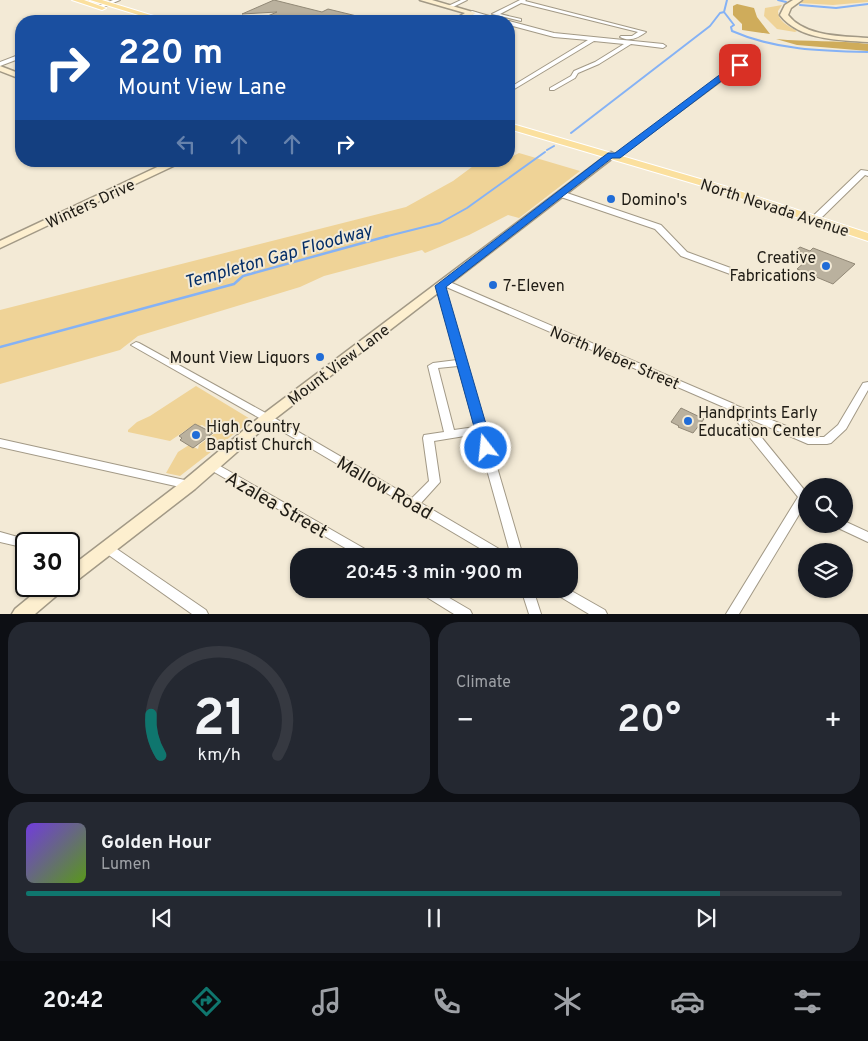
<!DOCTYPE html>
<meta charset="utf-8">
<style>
body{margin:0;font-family:Overpass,sans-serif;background:#242831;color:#f1f3f6;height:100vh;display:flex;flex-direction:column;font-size:19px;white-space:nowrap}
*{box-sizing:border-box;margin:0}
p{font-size:16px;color:#9ea1a6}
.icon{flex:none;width:28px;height:28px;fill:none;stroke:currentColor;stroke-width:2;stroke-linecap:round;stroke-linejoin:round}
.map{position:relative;height:614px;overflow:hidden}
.panel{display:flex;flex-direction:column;gap:8px;padding:8px;background:#0d0f14;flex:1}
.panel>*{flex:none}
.top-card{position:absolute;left:15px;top:15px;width:500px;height:152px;border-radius:20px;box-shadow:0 1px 4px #0004;background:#1a4fa0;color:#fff;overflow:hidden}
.buttons{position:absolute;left:798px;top:478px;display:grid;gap:10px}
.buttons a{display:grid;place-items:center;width:55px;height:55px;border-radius:50%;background:#171b24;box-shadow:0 1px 4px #0004;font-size:25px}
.speed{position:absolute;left:15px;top:532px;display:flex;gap:10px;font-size:25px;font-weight:700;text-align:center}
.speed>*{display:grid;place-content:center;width:65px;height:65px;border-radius:50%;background:#171b24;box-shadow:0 1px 4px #0004;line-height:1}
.speed .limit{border:2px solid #111;border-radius:8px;background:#fff;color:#111}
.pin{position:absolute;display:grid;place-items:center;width:42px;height:42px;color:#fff;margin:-21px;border-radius:10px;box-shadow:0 2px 8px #0006}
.me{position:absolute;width:55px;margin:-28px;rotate:344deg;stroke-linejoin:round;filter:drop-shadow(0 0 4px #0008)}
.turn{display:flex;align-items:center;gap:18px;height:105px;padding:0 20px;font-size:22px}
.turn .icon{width:65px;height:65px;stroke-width:2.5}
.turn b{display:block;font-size:35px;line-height:42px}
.lanes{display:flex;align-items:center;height:48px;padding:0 20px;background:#0003;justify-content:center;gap:25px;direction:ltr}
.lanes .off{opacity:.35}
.big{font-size:38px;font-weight:600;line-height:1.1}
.panel .tile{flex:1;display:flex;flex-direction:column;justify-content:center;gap:8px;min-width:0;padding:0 18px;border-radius:20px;background:#242831}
.panel .dial{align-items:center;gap:0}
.dial svg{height:130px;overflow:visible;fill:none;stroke:#363941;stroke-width:7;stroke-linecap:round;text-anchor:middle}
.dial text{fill:#f1f3f6;stroke:none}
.song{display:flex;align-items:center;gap:15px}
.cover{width:60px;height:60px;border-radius:8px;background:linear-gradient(135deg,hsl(260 70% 55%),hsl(90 70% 35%))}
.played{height:5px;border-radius:2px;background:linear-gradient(90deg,#0f766e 85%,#363941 85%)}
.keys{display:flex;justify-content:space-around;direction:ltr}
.heat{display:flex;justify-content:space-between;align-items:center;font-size:28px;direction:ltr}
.panel .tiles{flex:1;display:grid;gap:8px;grid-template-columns:1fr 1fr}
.tile:last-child{grid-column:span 2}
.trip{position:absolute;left:290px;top:548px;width:288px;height:50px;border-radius:20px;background:#171b24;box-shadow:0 1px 4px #0004;font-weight:600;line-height:50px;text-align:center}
.menu{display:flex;height:80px;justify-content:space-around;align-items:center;background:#090b0e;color:#9ea1a6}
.menu .icon{width:35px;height:35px}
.menu .selected{color:#0f766e}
.menu b{font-size:22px;color:#f1f3f6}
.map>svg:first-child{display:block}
</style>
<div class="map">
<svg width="868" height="614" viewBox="0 0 868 614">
<rect width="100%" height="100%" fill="#f3ead6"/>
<path fill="#efd397" d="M804,0H868V2L833,5L800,3Z
M782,5L778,11C778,21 788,26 797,31L795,32L777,29L764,16L765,8Z
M519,153L580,171L519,218L508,215L469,235L425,253L422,250L324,276L300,287L138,336L120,350L0,384V310L406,207L453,181L480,161H509V158Z
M196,386L252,420L180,476L166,473L178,452L189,445L198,449L199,445L215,433L202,425L199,426L195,424L170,441L128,432V430L137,422L150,416Z"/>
<path fill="#cfac5b" d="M737,4L754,8L757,17L770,34L742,30V24L733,15V6Z
M776,39C807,42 837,40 868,44V51L797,45Z"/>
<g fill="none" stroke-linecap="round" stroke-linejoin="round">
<path stroke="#85b2f5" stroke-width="2" d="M727,0L724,12L734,25L731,27L732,31C775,50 822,51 868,52
M778,0L786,2
M800,5L836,8L868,4
M571,133L710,26L720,13L724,12
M547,150L554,146
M384,237L440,223L467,208L545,152"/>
<path stroke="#85b2f5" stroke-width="2.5" d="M0,347L234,284L243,276L388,236"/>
</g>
<path fill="#bab19e" stroke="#918876" d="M274,0L322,12L328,9L369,19V21H256L277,12L242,14Z
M800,247L810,251L813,248L855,264L833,284L797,269L806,261L791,255Z
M681,408L704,419L693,433L678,427L679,426L671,422Z
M195,424L213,433L193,448L180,440L182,438L179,436Z"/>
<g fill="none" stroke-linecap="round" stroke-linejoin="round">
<g stroke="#a29986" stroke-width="2">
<path id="street" d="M113,0H120L101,8L96,7Z
M461,0H467L451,8L446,7Z
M520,0H526L525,1L646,32C638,38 630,42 620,37L621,36H632L638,32L521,3L500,14L521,19V21L492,14Z
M472,11L503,20L504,21H496L470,14L469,13Z
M165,19L168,21H161L162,20Z
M509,21L554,33L663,44L666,46L663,48L631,44L599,64L578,73L575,78L554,90H550V88L571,76L574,71L595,62L624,44L594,41L511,91L509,90V88L588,40L554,37L509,25Z
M21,54V58L0,66V62Z
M738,64L743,65L619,157H615V155Z
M861,170L868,171V176L865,175L818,221H812L811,219L812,217Z
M558,192H564L661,225L687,252L747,274L748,276L747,278H741L681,256L655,229L558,196Z
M445,280L734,404L735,405L813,437H824L838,425L863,383L868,382V390L846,429L831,443L827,444H808L745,417L806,492V503L739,614H726L798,497L726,408L444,286L523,556H511L477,434L434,441L440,482L421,503L506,553L508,556H493L263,420L131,345L136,342L139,343L271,416L412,498L429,481L423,438L424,435L444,432L428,366L433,363L457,360L436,286ZM458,366L475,427L454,430L438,368Z
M0,439L189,481L193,482L194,485L193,488L189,489L0,447Z
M213,462L372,553L374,556H359L209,469L208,466L209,463Z
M844,521L868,532V542L836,527L834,524H844Z
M0,532L32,541L34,544H26V548L0,542Z
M107,543L111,545L206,610L208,614H192L103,551L101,548L103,545Z
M69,553L86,563L88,566L86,569L82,571L69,564Z
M418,589H434L470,610L472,614H454L420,593Z
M521,589H533L541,614H529Z
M552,589H568L605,610L607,614H589L554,593Z"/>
</g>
<g stroke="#a29986" stroke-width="3">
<path id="secondary" d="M420,0H432L476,13L461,21H452L465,13Z
M793,0H802L791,8L788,15C805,37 842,36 868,38V42C839,40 799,40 780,15L785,5Z
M0,66L21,74V79L0,71Z
M611,152L616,155L614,157L272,421L195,489L75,582L69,584V568L183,481L262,415Z
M170,161H184L0,248V241Z
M43,586H65L62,591L35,614H12L15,609Z"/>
</g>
<g stroke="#fff" stroke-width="2">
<path id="primary" d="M72,0H84L106,8L102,10Z
M90,0H102L170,21H158Z
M509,123L724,186L868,233V241L716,190L509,129Z"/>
</g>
<use href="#street" fill="#fff" fill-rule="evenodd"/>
<use href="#secondary" fill="#fdefcf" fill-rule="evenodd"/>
<use href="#primary" fill="#fbe09e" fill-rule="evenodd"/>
</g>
<path fill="#1a73e8" stroke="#114b97" d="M740,63L744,65L743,67L724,79L620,158H612L446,287L493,448L491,452H481L435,286L608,153H615L718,76Z"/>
<g fill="#206cd7" stroke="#f3ead6" stroke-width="2">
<circle cx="611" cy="199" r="5"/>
<circle cx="826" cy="266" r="5"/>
<circle cx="493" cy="285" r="5"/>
<circle cx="320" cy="357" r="5"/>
<circle cx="688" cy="421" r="5"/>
<circle cx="196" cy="435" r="5"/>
</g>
<g text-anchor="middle" stroke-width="4" stroke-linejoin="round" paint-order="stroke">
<g font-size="16" fill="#1f1c15" stroke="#f3ead6" text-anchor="start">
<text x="621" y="205">Domino's</text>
<text x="816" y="263" text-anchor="end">Creative<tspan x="816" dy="18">Fabrications</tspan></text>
<text x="503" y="291">7-Eleven</text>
<text x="310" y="363" text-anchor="end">Mount View Liquors</text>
<text x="698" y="418">Handprints Early<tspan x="698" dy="18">Education Center</tspan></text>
<text x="206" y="432">High Country<tspan x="206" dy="18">Baptist Church</tspan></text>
</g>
<g font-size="16" fill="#1f1c15" stroke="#f3ead6">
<text transform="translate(90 203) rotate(-25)" y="6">Winters Drive</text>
<text transform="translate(775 207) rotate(18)" y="6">North Nevada Avenue</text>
<text transform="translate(615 357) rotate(23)" y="6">North Weber Street</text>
<text transform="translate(338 364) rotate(-37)" y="6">Mount View Lane</text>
</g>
<g font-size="18" font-style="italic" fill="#032d67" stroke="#f3ead6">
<text transform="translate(278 256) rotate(-16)" y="6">Templeton Gap Floodway</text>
</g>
<g font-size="19" fill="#1f1c15" stroke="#f3ead6">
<text transform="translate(385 487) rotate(30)" y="7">Mallow Road</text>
<text transform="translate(277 504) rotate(30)" y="7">Azalea Street</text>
</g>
</g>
</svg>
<div class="buttons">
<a><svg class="icon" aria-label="search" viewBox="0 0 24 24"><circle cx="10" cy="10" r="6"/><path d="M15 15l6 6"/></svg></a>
<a><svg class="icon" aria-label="layers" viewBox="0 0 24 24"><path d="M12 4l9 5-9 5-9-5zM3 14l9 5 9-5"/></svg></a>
</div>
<div class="speed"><div class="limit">30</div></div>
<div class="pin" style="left:740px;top:65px;background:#d93025"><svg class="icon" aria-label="arrive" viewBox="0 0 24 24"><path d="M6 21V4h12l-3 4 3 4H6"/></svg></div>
<svg class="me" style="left:486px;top:448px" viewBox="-20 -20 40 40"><circle r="17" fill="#1a73e8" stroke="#fff" stroke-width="3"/><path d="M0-11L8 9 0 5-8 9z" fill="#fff"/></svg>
<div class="trip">20:45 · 3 min · 900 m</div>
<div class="top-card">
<div class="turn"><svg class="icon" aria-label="right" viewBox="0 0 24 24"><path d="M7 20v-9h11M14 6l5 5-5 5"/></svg><div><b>220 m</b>Mount View Lane</div></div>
<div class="lanes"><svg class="icon off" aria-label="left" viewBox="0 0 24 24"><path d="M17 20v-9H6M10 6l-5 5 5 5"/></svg><svg class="icon off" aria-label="ahead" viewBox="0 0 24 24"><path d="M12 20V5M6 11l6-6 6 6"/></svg><svg class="icon off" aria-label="ahead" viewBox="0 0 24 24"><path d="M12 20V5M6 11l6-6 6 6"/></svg><svg class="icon" aria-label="right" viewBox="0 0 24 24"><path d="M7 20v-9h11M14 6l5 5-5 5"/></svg></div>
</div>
</div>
<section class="panel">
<div class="tiles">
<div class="tile dial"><svg viewBox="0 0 100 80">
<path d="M14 69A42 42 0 1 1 86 69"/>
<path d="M14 69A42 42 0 0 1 8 44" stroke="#0f766e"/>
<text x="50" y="56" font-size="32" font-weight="700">21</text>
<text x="50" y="72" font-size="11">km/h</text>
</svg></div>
<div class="tile"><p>Climate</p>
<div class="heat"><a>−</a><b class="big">20°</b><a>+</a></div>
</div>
<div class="tile">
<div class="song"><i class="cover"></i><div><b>Golden Hour</b><p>Lumen</p></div></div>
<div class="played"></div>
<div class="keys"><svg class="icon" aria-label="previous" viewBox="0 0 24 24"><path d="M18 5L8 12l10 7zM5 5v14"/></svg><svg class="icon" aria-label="pause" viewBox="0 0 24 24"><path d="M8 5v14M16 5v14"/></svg><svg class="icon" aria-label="next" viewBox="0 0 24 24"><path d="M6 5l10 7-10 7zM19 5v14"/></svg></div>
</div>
</div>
</section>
<nav class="menu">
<b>20:42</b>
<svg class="icon selected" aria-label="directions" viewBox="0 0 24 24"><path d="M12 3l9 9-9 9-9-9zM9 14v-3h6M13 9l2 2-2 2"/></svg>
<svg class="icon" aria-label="music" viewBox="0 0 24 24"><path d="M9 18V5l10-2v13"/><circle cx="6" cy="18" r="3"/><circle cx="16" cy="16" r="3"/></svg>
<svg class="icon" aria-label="phone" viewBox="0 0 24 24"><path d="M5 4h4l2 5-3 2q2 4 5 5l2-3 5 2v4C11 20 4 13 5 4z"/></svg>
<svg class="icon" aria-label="climate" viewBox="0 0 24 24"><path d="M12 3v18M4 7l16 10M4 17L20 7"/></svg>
<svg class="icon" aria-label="car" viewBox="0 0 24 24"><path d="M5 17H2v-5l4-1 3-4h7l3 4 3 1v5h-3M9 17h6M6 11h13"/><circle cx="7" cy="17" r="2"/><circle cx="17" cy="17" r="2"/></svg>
<svg class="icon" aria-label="filters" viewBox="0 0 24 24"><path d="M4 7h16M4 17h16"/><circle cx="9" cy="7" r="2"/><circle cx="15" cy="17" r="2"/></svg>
</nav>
